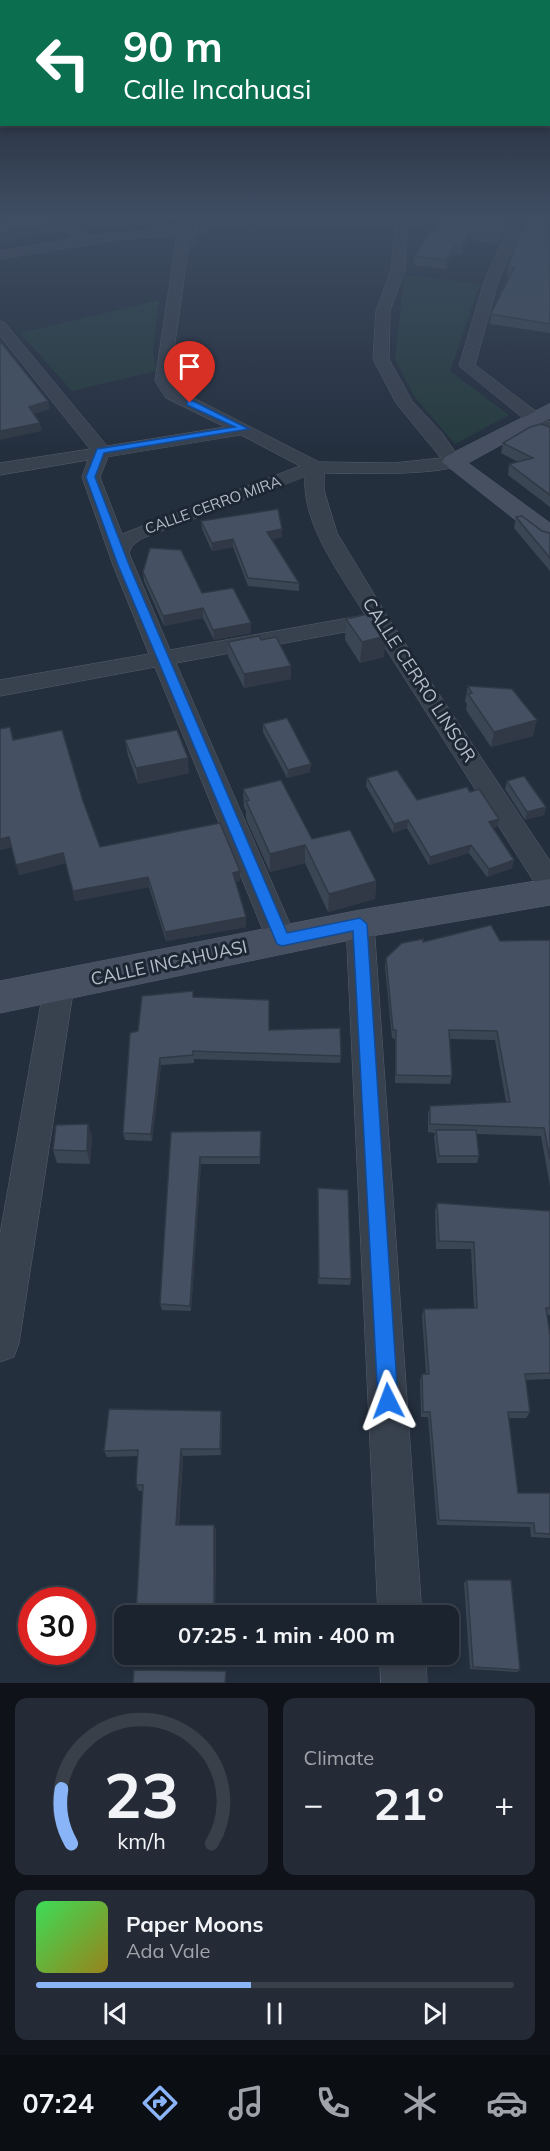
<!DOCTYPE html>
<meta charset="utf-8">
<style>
body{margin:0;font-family:Mulish,sans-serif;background:#242b36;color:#f1f3f6;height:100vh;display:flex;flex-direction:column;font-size:22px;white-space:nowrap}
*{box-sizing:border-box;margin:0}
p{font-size:20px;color:#a0a4aa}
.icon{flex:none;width:33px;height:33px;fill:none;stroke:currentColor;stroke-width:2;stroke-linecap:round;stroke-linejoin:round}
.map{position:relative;height:1683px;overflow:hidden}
.sheet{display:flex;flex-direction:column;gap:15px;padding:15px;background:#0f1319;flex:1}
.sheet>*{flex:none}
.top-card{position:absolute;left:0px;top:0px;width:550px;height:126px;box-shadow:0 3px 9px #0003,0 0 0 2px #39404a;background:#0b6e4f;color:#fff;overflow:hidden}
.speed{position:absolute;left:18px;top:1587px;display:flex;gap:12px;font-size:30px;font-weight:700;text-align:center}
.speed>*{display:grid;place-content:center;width:78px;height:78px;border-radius:50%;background:#1b232e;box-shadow:0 3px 9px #0003,0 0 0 2px #39404a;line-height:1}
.speed .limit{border:9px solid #d22;background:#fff;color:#111}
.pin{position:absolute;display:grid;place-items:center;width:51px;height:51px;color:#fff;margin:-62px -26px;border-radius:50% 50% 50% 0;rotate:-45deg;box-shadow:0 0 6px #0007}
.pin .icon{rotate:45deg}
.me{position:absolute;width:66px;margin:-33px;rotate:357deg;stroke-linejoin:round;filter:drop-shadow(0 0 4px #0008)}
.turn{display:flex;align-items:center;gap:21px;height:126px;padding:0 24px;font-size:27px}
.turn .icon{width:78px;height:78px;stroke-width:2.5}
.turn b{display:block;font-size:42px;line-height:51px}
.big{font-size:45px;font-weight:700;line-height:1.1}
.sheet .widget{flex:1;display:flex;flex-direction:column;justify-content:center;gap:9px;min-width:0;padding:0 21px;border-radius:12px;background:#242b36}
.sheet .dial{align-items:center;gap:0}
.dial svg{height:156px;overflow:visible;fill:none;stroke:#39404a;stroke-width:7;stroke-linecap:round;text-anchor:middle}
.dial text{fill:#f1f3f6;stroke:none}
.song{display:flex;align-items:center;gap:18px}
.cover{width:72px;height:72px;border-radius:9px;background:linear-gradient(135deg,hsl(130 70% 55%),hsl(50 70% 35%))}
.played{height:6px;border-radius:3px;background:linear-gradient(90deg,#8ab4f8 45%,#39404a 45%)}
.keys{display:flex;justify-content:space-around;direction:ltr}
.heat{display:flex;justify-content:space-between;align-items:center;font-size:33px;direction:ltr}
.sheet .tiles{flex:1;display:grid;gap:15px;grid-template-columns:1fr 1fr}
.widget:last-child{grid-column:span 2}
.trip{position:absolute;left:114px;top:1605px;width:345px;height:60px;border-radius:12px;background:#1b232e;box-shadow:0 3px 9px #0003,0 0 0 2px #39404a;font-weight:700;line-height:60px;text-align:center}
.tabs{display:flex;height:96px;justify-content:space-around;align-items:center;background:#0b0e12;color:#a0a4aa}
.tabs .icon{width:42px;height:42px}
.tabs .current{color:#8ab4f8}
.tabs b{font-size:27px;color:#f1f3f6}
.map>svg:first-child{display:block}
</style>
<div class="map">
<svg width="550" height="1683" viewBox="0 0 550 1683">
<rect width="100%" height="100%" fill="#242f3e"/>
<path fill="#263c3f" d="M404,275L480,284L450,371L509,415L455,444L414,396L395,359Z
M159,300L153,349L156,371L72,391L20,333Z"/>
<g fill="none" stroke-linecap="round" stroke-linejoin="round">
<g stroke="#565f6c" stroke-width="1">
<path id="street" d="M49,215H63L88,236L179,227L181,215H193L171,371V381L178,390L319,462L394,463L441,458L396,403L373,359L376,311L391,270L396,215H408L405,270L390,311L389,359L412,401L442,433L462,462C452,477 346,473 324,473V490L337,533L389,619L550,861V894L540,891L372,627L176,663L297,940L292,948L282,952L272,948L267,940L155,667L0,696V680L149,654L113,565L82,477L88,460L0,475V463L90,449L0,336V321L5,323L107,446L225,427L166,398L155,381L177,235L115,240L0,259V251L74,239ZM241,435L300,466L122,534L100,477L108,457ZM305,477C302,526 341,574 365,615L170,650L129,553L132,546L141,539Z
M514,215H527L498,282L475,365L550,422V436L544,435L459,366L484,282Z
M360,913L370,916L374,924L422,1616H378L346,924L350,916Z
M59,973L70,977L74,986L19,1343L14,1357L0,1362V1234L44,986L48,977Z
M380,1654H426L427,1683H381Z"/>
</g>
<g stroke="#565f6c" stroke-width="1">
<path id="secondary" d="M550,404V418L468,463L550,523V542L541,540L442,462L445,457Z
M550,879V905L360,938L0,1013V981L360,910Z"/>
</g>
<use href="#street" fill="#38414e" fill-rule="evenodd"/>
<use href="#secondary" fill="#465061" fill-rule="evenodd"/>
</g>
<path fill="#3b4654" d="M67,215H179L178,219L121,229L114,222L81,227Z
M442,215H511L498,244L470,240L460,255L454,254L446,269L414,265V256Z
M550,215V333L490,324L491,314L510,277L507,276L508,267Z
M550,427V507L508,475L509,464L518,462L501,453L503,443Z
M516,517L542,531L550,533V571L514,528Z
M201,521L282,529V537L272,539L299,583V591L248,586L233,547L212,551L202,529Z
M143,572L202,593L251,633L214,640L203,618L164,626L144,581Z
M346,619L384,657L360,663L345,640Z
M261,640L291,679L244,688L228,656V642Z
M468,686L533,736L491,747L466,710L467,704L465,701Z
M263,724L310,772L287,778L263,732Z
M0,729L13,740L83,801L100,847L240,881L235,882L246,917V927L166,941L149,887L75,901L66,863L19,875L12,847L0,850Z
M125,740L189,773L138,784L128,756Z
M367,778L417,800L497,827L493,828L512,868L487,877L469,853L429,865L407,828L393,833L366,786Z
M507,781L546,807L544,815L525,820L505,789Z
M243,789L312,839L376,881L375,899L328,912L305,863L270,872L246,819V811L244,807Z
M550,940V1186L541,1136L477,1134L479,1156L477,1163H437L434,1137L435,1133L428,1132V1114L430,1106L506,1102L495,1040L450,1039L452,1076L450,1084L395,1083V1039L392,1038L385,967L386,958L423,942Z
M194,997L269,1030L341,1056L340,1063L194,1059V1063L161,1065L152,1141L125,1140L123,1133L138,1031Z
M88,1124L92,1137L90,1164L57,1163L53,1150Z
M261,1131L260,1164H201L191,1311L162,1310L160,1304L171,1132Z
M318,1188L351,1279L350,1285L318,1284Z
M437,1203L550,1211V1315H547L550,1335V1379L526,1380L530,1412L526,1418H508L518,1493H550V1538L531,1537L530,1527L437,1525L428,1417H421L420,1380L422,1374H426L422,1315L424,1309L474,1308L471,1249H436L435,1211Z
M222,1418L221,1455L183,1456L179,1525H214L216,1530L215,1616L136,1615L143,1491H139L136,1485L138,1456L107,1457L104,1451Z
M467,1580L520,1670L517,1672L470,1669L464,1583Z"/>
<path fill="#303945" d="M97,215H114V222L81,227L80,218Z
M144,215H179L178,219L121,229V219Z
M213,215H221L190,251V242Z
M509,215H511L498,244L500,236Z
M61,222L62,231L0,243V233Z
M471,232L470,240L460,255L461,246Z
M455,245L454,254L446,269L447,260Z
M48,401L50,409L31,415L29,407Z
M40,423L42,431L0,440V431Z
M282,529V537L267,540V532Z
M233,539V547L212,551V543Z
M203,608V618L164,626L163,616Z
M251,623V633L214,640L213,630Z
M386,636L384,657L360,663L362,642Z
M291,666V679L244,688V674Z
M537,720L533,736L491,747L494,732Z
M188,758L189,773L138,784L136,768Z
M311,764L310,772L287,778L288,770Z
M546,807L544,815L525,820L527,812Z
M499,819L497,827L487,830L489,822Z
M408,820L407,828L393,833L394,824Z
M9,837L12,847L0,850V839Z
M305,845V863L270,872V854Z
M471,845L469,853L429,865L430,857Z
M63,853L66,863L19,875L16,865Z
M514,860L512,868L487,877L489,869Z
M240,871V881L233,882V873Z
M148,877L149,887L75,901L73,891Z
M376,881L375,899L328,912L329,894Z
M246,917V927L166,941L165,932Z
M160,1058L161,1065L152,1141L151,1134Z
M88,1124L92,1137L90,1164L87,1151Z
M200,1157L201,1164L191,1311L190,1306Z
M221,1411L222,1418L221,1455L220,1449Z
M181,1449L183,1456L178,1531L176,1525Z
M214,1525L216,1530L215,1616L214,1612Z"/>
<path fill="#455162" stroke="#303945" stroke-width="1.5" d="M0,215H55L61,222L0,233Z
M77,215H97L80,218Z
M116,215H144L121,219Z
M195,215H213L190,242Z
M442,215H509L500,236L471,232L461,246L455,245L447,260L414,256Z
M526,215H550V324L491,314L514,268L508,267Z
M0,341L48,401L29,407L40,423L0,431Z
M541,424L550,427V495L509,464L533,458L503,443L530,427Z
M278,509L282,529L267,532L299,583L248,578L233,539L212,543L201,521Z
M522,516L542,531L550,533V558L516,517Z
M150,548L181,550L202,593L233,588L251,623L213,630L203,608L163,616L143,572Z
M372,613L386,636L362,642L346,619Z
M259,636L261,640L276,637L291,666L244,674L228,642Z
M468,686L512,689L537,720L494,732L468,694L472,693Z
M287,718L311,764L288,770L263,724Z
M10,727L13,740L62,730L83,801L100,847L220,823L240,871L233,873L246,917L165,932L148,877L73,891L63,853L16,865L9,837L0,839V729Z
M177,730L188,758L136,768L125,740Z
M397,770L417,800L467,787L470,792L479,789L499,819L489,822L514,860L489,869L471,845L430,857L408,820L394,824L367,778Z
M524,776L546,807L527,812L507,781Z
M281,780L312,839L350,830L376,881L329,894L305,845L270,854L246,801L249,800L243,789Z
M491,925L500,941L550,940V1159L544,1128L430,1124V1106L510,1102L497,1031L449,1030L452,1076L396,1075V1030H393L386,958L402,943L423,939V942Z
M193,991V997L269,1000V1030L340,1028L341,1056L193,1051V1055L160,1058L151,1134L123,1133L130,1033L138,1031L142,996Z
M88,1124L87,1151L53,1150L56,1125Z
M436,1130H476L479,1156H439Z
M261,1131L260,1157H200L190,1306L160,1304L171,1132Z
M318,1188L348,1190L351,1279L319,1278Z
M437,1203L550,1211V1308H546L550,1335V1373L525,1374L530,1412H508L518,1493H550V1534L535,1533L534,1523L439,1520L430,1412H423L422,1374H429L424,1309L477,1308L474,1242L439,1241Z
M109,1409L221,1411L220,1449H181L176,1525H214V1612L136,1615L143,1485H136L138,1450L104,1451Z
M467,1580H511L520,1670L473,1667Z
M134,1670L226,1671L225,1683H133Z"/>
<linearGradient id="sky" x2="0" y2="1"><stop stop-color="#141a22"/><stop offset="0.48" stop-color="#3f4d63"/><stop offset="1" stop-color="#3f4d63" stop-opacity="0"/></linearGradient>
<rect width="550" height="451" fill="url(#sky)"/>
<path fill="#1a73e8" stroke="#114b97" stroke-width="1.5" d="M187,401H193L249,429L104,453L95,477L129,565L287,933L360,918L367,924L398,1401L395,1408L388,1411L381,1408L378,1401L353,931L282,946L277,944L118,565L86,477L97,449L235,427L187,405Z"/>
<g text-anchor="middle" stroke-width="6" stroke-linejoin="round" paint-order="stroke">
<g font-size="15" fill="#b4bcc9" stroke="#1d2633">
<text transform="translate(213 505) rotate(-20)" y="5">CALLE CERRO MIRA</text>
</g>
<g font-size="18" fill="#b4bcc9" stroke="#1d2633">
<text transform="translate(419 680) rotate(57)" y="6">CALLE CERRO LINSOR</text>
<text transform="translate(169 963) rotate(-12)" y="6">CALLE INCAHUASI</text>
</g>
</g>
</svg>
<div class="speed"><div class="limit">30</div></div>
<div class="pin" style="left:190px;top:403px;background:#d93025"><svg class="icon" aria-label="arrive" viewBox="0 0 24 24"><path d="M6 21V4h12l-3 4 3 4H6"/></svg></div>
<svg class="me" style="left:388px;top:1401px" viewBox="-20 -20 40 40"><path d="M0-17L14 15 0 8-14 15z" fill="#1a73e8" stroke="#fff" stroke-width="4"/></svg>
<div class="trip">07:25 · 1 min · 400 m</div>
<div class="top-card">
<div class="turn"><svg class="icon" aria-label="left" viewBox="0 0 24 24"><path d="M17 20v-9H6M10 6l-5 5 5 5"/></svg><div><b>90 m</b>Calle Incahuasi</div></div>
</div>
</div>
<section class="sheet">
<div class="tiles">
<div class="widget dial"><svg viewBox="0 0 100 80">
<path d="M14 69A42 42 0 1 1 86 69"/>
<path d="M14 69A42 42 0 0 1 9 41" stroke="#8ab4f8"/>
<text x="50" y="56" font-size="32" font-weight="700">23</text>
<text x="50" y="72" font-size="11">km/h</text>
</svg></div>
<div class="widget"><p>Climate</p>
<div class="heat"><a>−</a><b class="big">21°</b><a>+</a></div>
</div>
<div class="widget">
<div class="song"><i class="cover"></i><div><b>Paper Moons</b><p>Ada Vale</p></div></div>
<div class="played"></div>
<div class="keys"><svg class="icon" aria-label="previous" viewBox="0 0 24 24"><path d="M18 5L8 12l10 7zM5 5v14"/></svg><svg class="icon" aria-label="pause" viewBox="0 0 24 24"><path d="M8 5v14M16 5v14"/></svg><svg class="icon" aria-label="next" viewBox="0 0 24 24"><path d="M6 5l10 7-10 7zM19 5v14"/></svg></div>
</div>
</div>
</section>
<nav class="tabs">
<b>07:24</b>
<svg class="icon current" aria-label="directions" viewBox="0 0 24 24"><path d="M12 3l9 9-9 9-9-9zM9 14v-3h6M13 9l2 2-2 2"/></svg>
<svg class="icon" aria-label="music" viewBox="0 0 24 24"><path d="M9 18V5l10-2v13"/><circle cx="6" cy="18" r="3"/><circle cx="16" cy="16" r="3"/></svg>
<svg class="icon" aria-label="phone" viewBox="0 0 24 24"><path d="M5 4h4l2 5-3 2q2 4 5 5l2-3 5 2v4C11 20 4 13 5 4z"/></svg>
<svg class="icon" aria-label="climate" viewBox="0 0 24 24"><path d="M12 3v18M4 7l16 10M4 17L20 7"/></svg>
<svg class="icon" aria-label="car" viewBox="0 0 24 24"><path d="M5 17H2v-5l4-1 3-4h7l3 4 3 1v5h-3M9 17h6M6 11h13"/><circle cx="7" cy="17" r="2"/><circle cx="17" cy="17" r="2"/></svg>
</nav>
